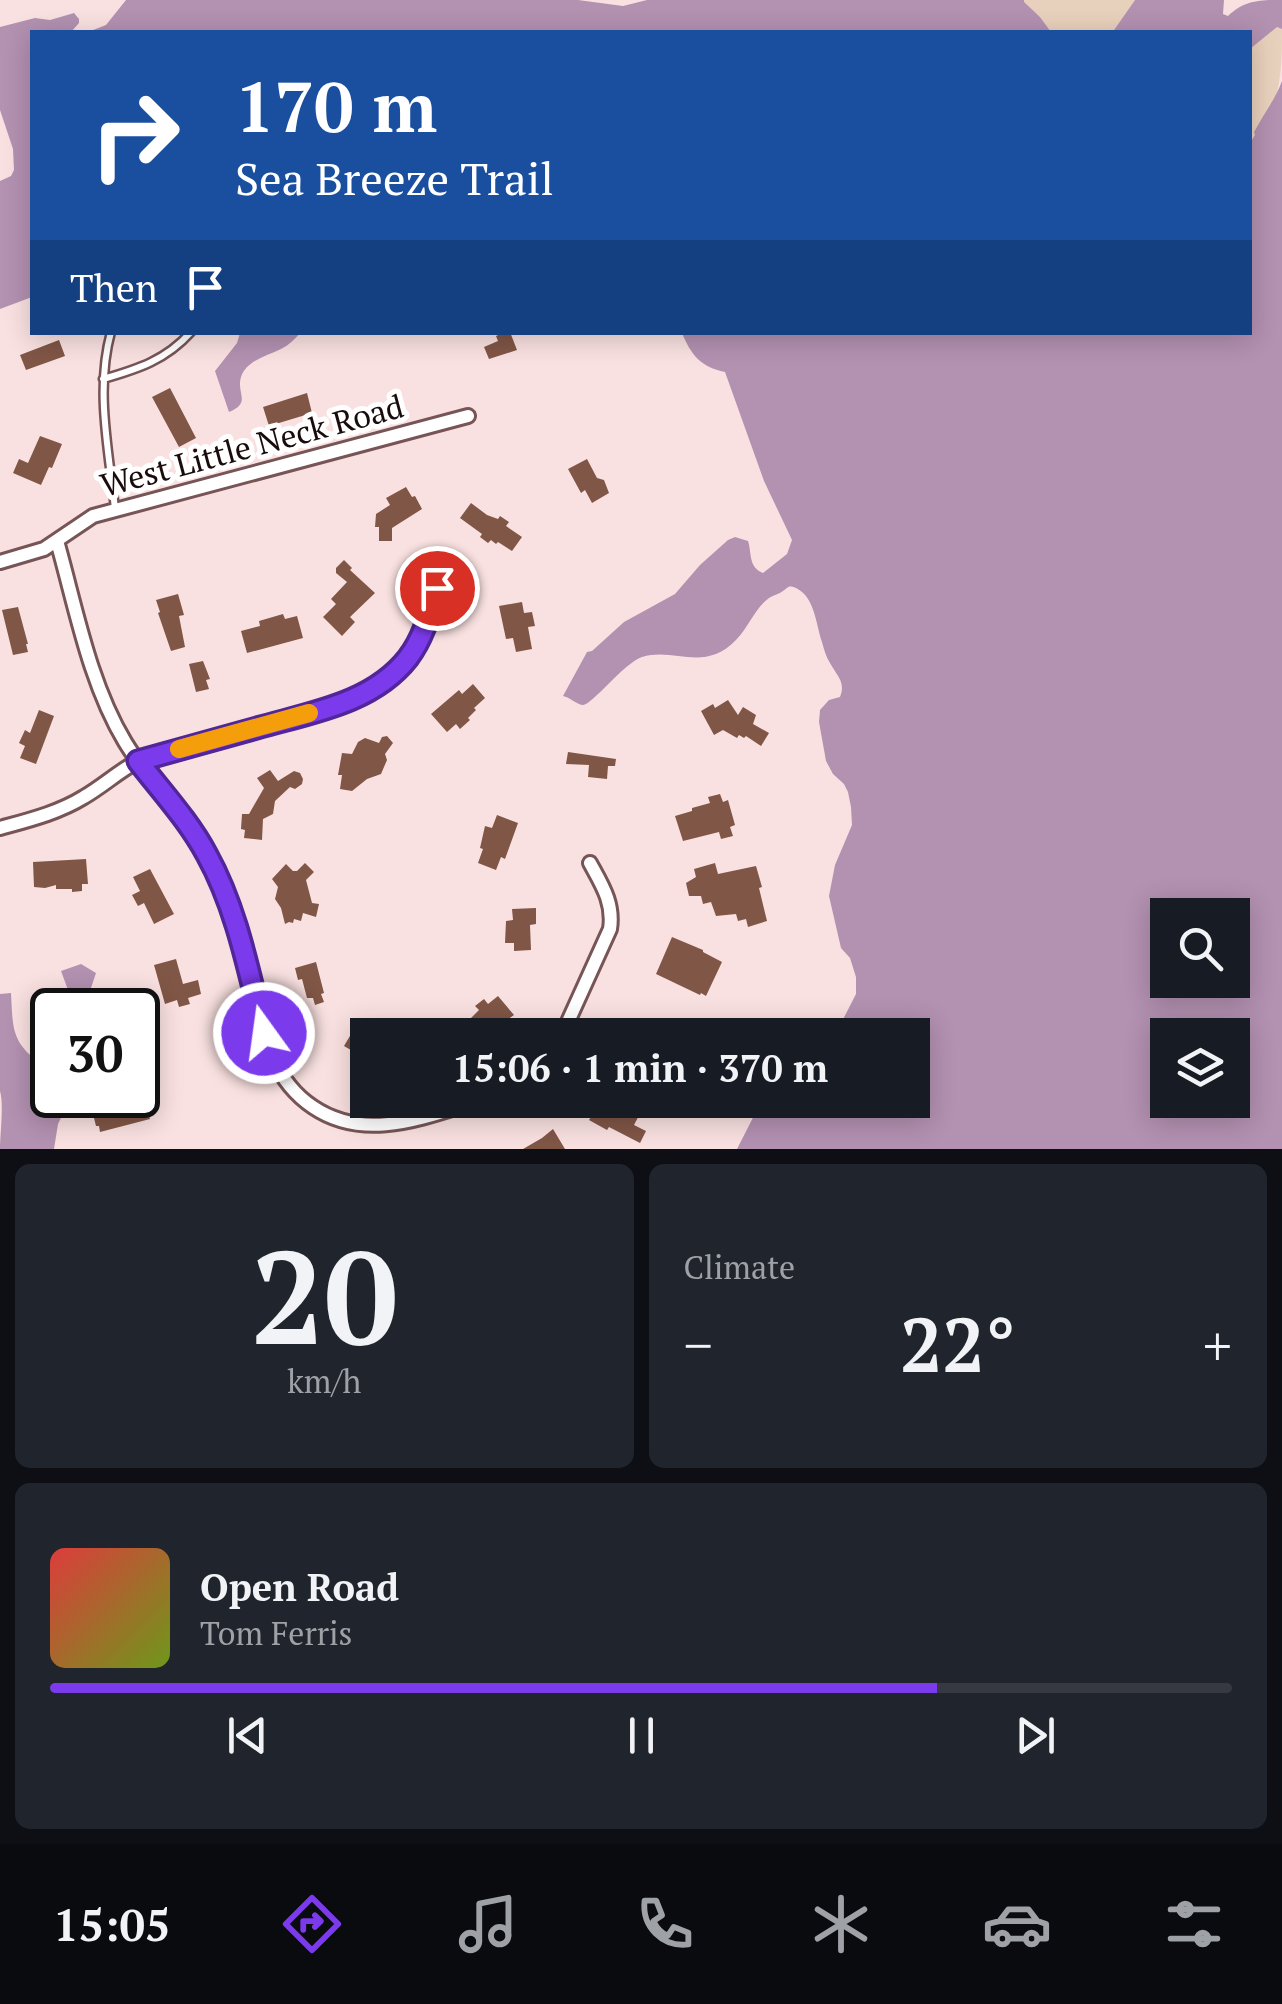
<!DOCTYPE html>
<meta charset="utf-8">
<style>
body{margin:0;font-family:"PT Serif",serif;background:#20242c;color:#f1f3f6;height:100vh;display:flex;flex-direction:column;font-size:38px;white-space:nowrap}
*{box-sizing:border-box;margin:0}
p{font-size:32px;color:#9ea1a6}
.icon{flex:none;width:55px;height:55px;fill:none;stroke:currentColor;stroke-width:2;stroke-linecap:round;stroke-linejoin:round}
.map{position:relative;height:1149px;overflow:hidden}
.drawer{display:flex;flex-direction:column;gap:15px;padding:15px;background:#0d0f14;flex:1}
.drawer>*{flex:none}
.banner{position:absolute;left:30px;top:30px;width:1222px;height:305px;border-radius:0px;box-shadow:0 5px 25px #0003;background:#1a4fa0;color:#fff;overflow:hidden}
.fabs{position:absolute;left:1150px;top:898px;display:grid;gap:20px}
.fabs a{display:grid;place-items:center;width:100px;height:100px;border-radius:0px;background:#171b24;box-shadow:0 5px 25px #0003;font-size:50px}
.speed{position:absolute;left:30px;top:988px;display:flex;gap:20px;font-size:50px;font-weight:700;text-align:center}
.speed>*{display:grid;place-content:center;width:130px;height:130px;border-radius:50%;background:#171b24;box-shadow:0 5px 25px #0003;line-height:1}
.speed .limit{border:5px solid #111;border-radius:15px;background:#fff;color:#111}
.pin{position:absolute;display:grid;place-items:center;width:85px;height:85px;color:#fff;margin:-42px;border:5px solid #fff;border-radius:50%;box-shadow:0 2px 10px #0007}
.me{position:absolute;width:110px;margin:-55px;rotate:346deg;stroke-linejoin:round;filter:drop-shadow(0 0 8px #0008)}
.turn{display:flex;align-items:center;gap:35px;height:210px;padding:0 40px;font-size:45px}
.turn .icon{width:130px;height:130px;stroke-width:2.5}
.turn b{display:block;font-size:70px;line-height:85px}
.then{display:flex;align-items:center;height:95px;padding:0 40px;background:#0003;gap:20px;font-size:38px}
.big{font-size:75px;font-weight:800;line-height:1.1}
.drawer .widget{flex:1;display:flex;flex-direction:column;justify-content:center;gap:15px;min-width:0;padding:0 35px;border-radius:15px;background:#20242c}
.drawer .dial{align-items:center;gap:0}
.dial b{font-size:130px;line-height:1}
.song{display:flex;align-items:center;gap:30px}
.cover{width:120px;height:120px;border-radius:15px;background:linear-gradient(135deg,hsl(0 70% 55%),hsl(80 70% 35%))}
.played{height:10px;border-radius:5px;background:linear-gradient(90deg,#7c3aed 75%,#363941 75%)}
.keys{display:flex;justify-content:space-around;direction:ltr}
.heat{display:flex;justify-content:space-between;align-items:center;font-size:55px;direction:ltr}
.drawer .tiles{flex:1;display:grid;gap:15px;grid-template-columns:1fr 1fr}
.widget:last-child{grid-column:span 2}
.trip{position:absolute;left:350px;top:1018px;width:580px;height:100px;border-radius:0px;background:#171b24;box-shadow:0 5px 25px #0003;font-weight:800;line-height:100px;text-align:center}
.tabs{display:flex;height:160px;justify-content:space-around;align-items:center;background:#090b0e;color:#9ea1a6}
.tabs .icon{width:70px;height:70px}
.tabs .on{color:#7c3aed}
.tabs b{font-size:45px;color:#f1f3f6}
.map>svg:first-child{display:block}
</style>
<div class="map">
<svg width="1282" height="1149" viewBox="0 0 1282 1149">
<rect width="100%" height="100%" fill="#fae1e1"/>
<path fill="#e8d1bc" d="M1024,0H1135L1114,30L1103,32H1051L1040,17L1023,2Z
M1277,26L1282,29C1282,53 1282,84 1273,104C1266,113 1260,121 1254,132L1256,135L1250,143V49Z"/>
<path fill="#b391b1" fill-rule="evenodd" d="M126,0H578L623,6L647,0H1024V2L1040,17L1051,32H88L106,25Z
M1135,0H1224L1223,14L1228,16C1245,0 1260,0 1282,0V29L1277,27L1250,49V32H1103L1114,30Z
M74,13L79,19V23L71,32H32V297L0,309V181L11,176L14,170L13,149L0,110V27L35,18L50,20Z
M1282,81V1149H737L762,1100H912V1035H835L856,994V977L850,958L841,948L829,896L835,865L852,825L851,807L848,792L844,784L833,774L826,761L819,722L820,710L829,700L840,697C846,682 837,676 830,663C826,657 824,649 822,642C816,625 815,597 796,588C788,585 789,587 783,591C779,594 774,595 769,598C755,608 748,628 736,640C704,673 675,647 642,657C624,663 592,705 583,705C578,705 569,697 563,696L587,652L592,651L624,622L675,594L700,565L728,540L735,537L748,541C752,553 748,567 763,573L787,554L792,540L764,481L725,372C701,367 691,355 682,333L1250,332V143L1255,135L1254,132C1264,113 1275,100 1282,81ZM1232,915V980H1168V915ZM1232,1035V1100H1168V1035Z
M240,333H300C295,339 289,345 281,349C267,356 247,360 241,377C236,394 252,402 229,412L215,371L237,343Z
M81,964L96,973L91,988L93,990L95,1010H73L71,998L61,971Z
M11,993C13,1029 11,1043 43,1065L52,1062V1095H72L58,1124L54,1149H0C0,1133 4,1105 0,1091V994Z"/>
<path fill="#805646" d="M505,332H510L517,350L489,359L484,347L498,341L496,336Z
M59,340L65,356L26,370L20,355Z
M170,388L196,438L179,447L152,397Z
M307,393L312,413L269,426L263,407Z
M40,436L62,444L52,468L49,467L41,485L13,473L19,459L28,463Z
M587,459L597,478L604,480L609,493L592,503L585,490L581,493L568,469Z
M406,487L412,497L415,496L422,509L392,528V541H379V527H375L376,514L390,505L386,498Z
M471,503L487,515L498,519L500,516L509,522L506,526L522,537L512,551L498,542L496,544L491,540L488,543L480,537L482,534L460,518Z
M344,560L352,568L350,570L375,593L350,617L355,622L342,636L323,617L336,604L331,599L347,582L336,573V568Z
M178,594L184,615L179,616L185,647L171,651L158,613L160,612L156,600Z
M522,602L524,613L532,612L535,626L528,627L532,649L516,652L513,638L506,639L499,606Z
M18,607L28,644H26L28,652L13,655L2,610Z
M283,614L285,619L297,616L303,638L247,653L241,631L260,626L259,621Z
M203,661L210,679L206,680L209,689L196,692L189,664Z
M473,684L485,698L474,708L476,710L468,718L470,720L460,729L456,724L447,732L431,714L459,690L462,694Z
M728,700L738,715L743,707L756,715L753,724L769,733L761,746L746,736L744,738L739,735L737,738L723,730L714,735L701,711L713,704L715,708Z
M39,710L54,716L36,764L20,758L25,746L19,743L25,730L30,733Z
M387,736L393,743L385,754L387,760L381,774L367,779L352,791L340,789L342,775H338L342,753L352,754L358,742L365,738L379,743L382,737Z
M568,752L616,759L615,766H608L607,779L588,777L589,765L566,764Z
M270,770L278,781L294,771L300,773L303,779L302,784L295,789L290,787L275,801L273,814L263,819L262,840L244,838L245,830L241,829L242,814H249L264,788L257,778Z
M720,794L723,802L728,800L735,825L730,827L733,836L721,839L719,832L683,841L675,816L692,811V808L710,803L708,797Z
M497,815L518,823L505,859L501,857L496,870L478,863L483,849L480,848L485,826L492,828Z
M86,859L88,884H82V891L72,892V889H56V885L45,888L34,887L33,862Z
M305,863L314,872L306,880L312,903L319,904L316,917L303,913L301,921L294,919L293,923L289,922L285,924L281,908L275,899L278,887L272,879L286,864L293,871H297Z
M715,863L718,874L756,866L762,887L759,888L767,921L748,927L746,919L738,921L736,914L716,916L711,902L703,904L701,896H689L686,883L696,877L694,869Z
M150,869L174,914L154,924L144,903L138,906L132,895L140,891L133,877Z
M536,908V924L530,925L531,950L514,951V943H505L506,921L513,920L512,909Z
M672,937L703,950V952L722,962L706,996L701,993L700,995L656,974Z
M176,959L183,984L198,980L201,994L188,998L190,1004L179,1007L177,1000L165,1004L154,965Z
M316,962L324,993L321,994L324,1002L315,1005L313,998H307L302,979L298,980L295,968Z
M498,996L514,1015L486,1035H468L462,1027L479,1010L475,1006L484,999L488,1004Z
M649,1018L678,1026L674,1035H641Z
M357,1024L368,1031V1060L344,1046Z
M113,1095H145L150,1119L100,1132L99,1126H96L93,1114L115,1106Z
M602,1100H647L634,1125L646,1131L640,1143L609,1127L607,1130L589,1120Z
M553,1129L565,1149H523L542,1138Z"/>
<g fill="none" stroke-linecap="round" stroke-linejoin="round">
<g stroke="#775556" stroke-width="11">
<path id="lane" d="M111,332C95,390 109,451 115,509
M103,379C138,369 166,360 191,332"/>
</g>
<g stroke="#775556" stroke-width="18">
<path id="street" d="M57,541C76,608 89,682 125,742C156,793 201,831 222,887C232,913 240,940 247,967C261,1018 265,1075 313,1107C366,1143 427,1116 481,1100
M0,562L44,549L93,516L468,416
M0,828C29,820 58,813 84,797C103,786 119,771 138,761C178,750 217,739 257,728C309,713 372,703 408,658C424,637 430,612 437,587
M562,1035L610,929C614,903 602,885 590,863"/>
</g>
<use href="#lane" stroke="#fff" stroke-width="6"/>
<use href="#street" stroke="#fff" stroke-width="12"/>
</g>
<g fill="none" stroke-linecap="round" stroke-linejoin="round">
<g stroke="#51269a" stroke-width="25">
<path id="route" d="M264,1033C249,974 237,909 207,855C189,821 162,792 138,761C178,750 217,739 257,728C309,713 372,704 408,658C424,637 430,612 437,588"/>
</g>
<use href="#route" stroke="#7c3aed" stroke-width="18"/>
<path stroke="#f59e0b" stroke-width="18" d="M179,749L309,713"/>
</g>
<g text-anchor="middle" stroke-width="10" stroke-linejoin="round" paint-order="stroke">
<g font-size="32" fill="#190c0c" stroke="#fff">
<text transform="translate(252 446) rotate(-15)" y="11">West Little Neck Road</text>
</g>
</g>
</svg>
<div class="fabs">
<a><svg class="icon" aria-label="search" viewBox="0 0 24 24"><circle cx="10" cy="10" r="6"/><path d="M15 15l6 6"/></svg></a>
<a><svg class="icon" aria-label="layers" viewBox="0 0 24 24"><path d="M12 4l9 5-9 5-9-5zM3 14l9 5 9-5"/></svg></a>
</div>
<div class="speed"><div class="limit">30</div></div>
<div class="pin" style="left:437px;top:588px;background:#d93025"><svg class="icon" aria-label="arrive" viewBox="0 0 24 24"><path d="M6 21V4h12l-3 4 3 4H6"/></svg></div>
<svg class="me" style="left:264px;top:1033px" viewBox="-20 -20 40 40"><circle r="17" fill="#7c3aed" stroke="#fff" stroke-width="3"/><path d="M0-11L8 9 0 5-8 9z" fill="#fff"/></svg>
<div class="trip">15:06 · 1 min · 370 m</div>
<div class="banner">
<div class="turn"><svg class="icon" aria-label="right" viewBox="0 0 24 24"><path d="M7 20v-9h11M14 6l5 5-5 5"/></svg><div><b>170 m</b>Sea Breeze Trail</div></div>
<div class="then">Then<svg class="icon" aria-label="arrive" viewBox="0 0 24 24"><path d="M6 21V4h12l-3 4 3 4H6"/></svg></div>
</div>
</div>
<section class="drawer">
<div class="tiles">
<div class="widget dial"><b>20</b><p>km/h</p></div>
<div class="widget"><p>Climate</p>
<div class="heat"><a>−</a><b class="big">22°</b><a>+</a></div>
</div>
<div class="widget">
<div class="song"><i class="cover"></i><div><b>Open Road</b><p>Tom Ferris</p></div></div>
<div class="played"></div>
<div class="keys"><svg class="icon" aria-label="previous" viewBox="0 0 24 24"><path d="M18 5L8 12l10 7zM5 5v14"/></svg><svg class="icon" aria-label="pause" viewBox="0 0 24 24"><path d="M8 5v14M16 5v14"/></svg><svg class="icon" aria-label="next" viewBox="0 0 24 24"><path d="M6 5l10 7-10 7zM19 5v14"/></svg></div>
</div>
</div>
</section>
<nav class="tabs">
<b>15:05</b>
<svg class="icon on" aria-label="directions" viewBox="0 0 24 24"><path d="M12 3l9 9-9 9-9-9zM9 14v-3h6M13 9l2 2-2 2"/></svg>
<svg class="icon" aria-label="music" viewBox="0 0 24 24"><path d="M9 18V5l10-2v13"/><circle cx="6" cy="18" r="3"/><circle cx="16" cy="16" r="3"/></svg>
<svg class="icon" aria-label="phone" viewBox="0 0 24 24"><path d="M5 4h4l2 5-3 2q2 4 5 5l2-3 5 2v4C11 20 4 13 5 4z"/></svg>
<svg class="icon" aria-label="climate" viewBox="0 0 24 24"><path d="M12 3v18M4 7l16 10M4 17L20 7"/></svg>
<svg class="icon" aria-label="car" viewBox="0 0 24 24"><path d="M5 17H2v-5l4-1 3-4h7l3 4 3 1v5h-3M9 17h6M6 11h13"/><circle cx="7" cy="17" r="2"/><circle cx="17" cy="17" r="2"/></svg>
<svg class="icon" aria-label="filters" viewBox="0 0 24 24"><path d="M4 7h16M4 17h16"/><circle cx="9" cy="7" r="2"/><circle cx="15" cy="17" r="2"/></svg>
</nav>
